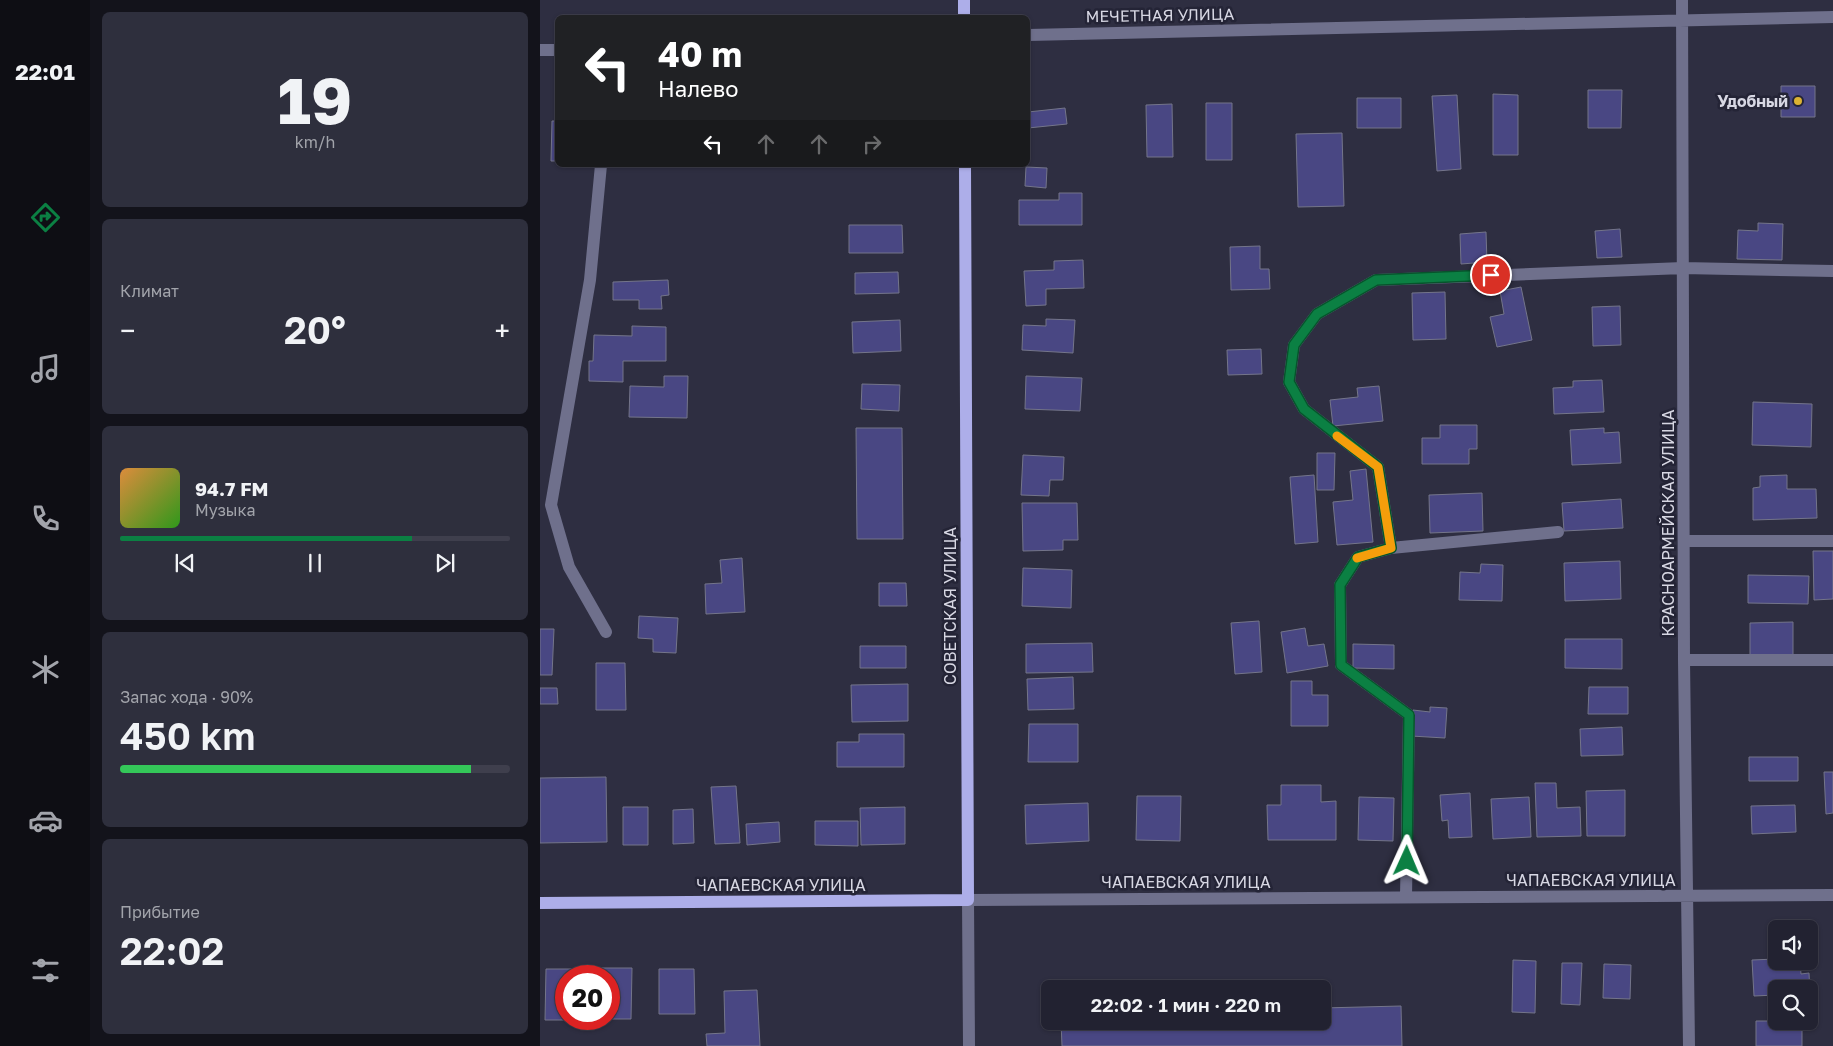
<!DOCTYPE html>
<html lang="ru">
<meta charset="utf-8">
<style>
body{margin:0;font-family:"Golos Text",sans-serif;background:#2e2f3d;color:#f1f3f6;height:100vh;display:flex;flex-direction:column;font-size:19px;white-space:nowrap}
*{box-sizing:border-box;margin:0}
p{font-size:16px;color:#a2a4ab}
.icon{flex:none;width:28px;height:28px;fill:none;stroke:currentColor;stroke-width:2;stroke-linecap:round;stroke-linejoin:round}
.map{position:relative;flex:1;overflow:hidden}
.details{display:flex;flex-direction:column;gap:12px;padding:12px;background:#13131b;width:450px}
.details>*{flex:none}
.top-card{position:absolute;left:15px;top:15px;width:475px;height:152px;border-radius:8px;box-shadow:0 1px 4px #0004,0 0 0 1px #3f3f4d;background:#202124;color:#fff;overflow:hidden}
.tools{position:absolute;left:1228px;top:920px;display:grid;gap:10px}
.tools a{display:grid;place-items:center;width:50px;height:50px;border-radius:8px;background:#222231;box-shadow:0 1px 4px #0004,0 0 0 1px #3f3f4d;font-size:25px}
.speed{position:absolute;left:15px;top:965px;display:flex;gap:10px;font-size:25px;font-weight:700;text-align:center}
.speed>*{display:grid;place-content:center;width:65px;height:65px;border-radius:50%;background:#222231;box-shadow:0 1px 4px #0004,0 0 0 1px #3f3f4d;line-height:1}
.speed .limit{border:8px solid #d22;background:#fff;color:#111}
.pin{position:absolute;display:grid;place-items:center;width:42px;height:42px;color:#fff;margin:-21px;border:2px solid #fff;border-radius:50%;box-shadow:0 1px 5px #0007}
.me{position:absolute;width:55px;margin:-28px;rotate:1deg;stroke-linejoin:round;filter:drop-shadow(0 0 4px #0008)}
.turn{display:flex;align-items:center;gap:18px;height:105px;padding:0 20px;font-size:22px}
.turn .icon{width:65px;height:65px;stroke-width:2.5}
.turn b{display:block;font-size:35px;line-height:42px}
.lanes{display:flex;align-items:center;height:48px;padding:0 20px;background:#0003;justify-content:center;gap:25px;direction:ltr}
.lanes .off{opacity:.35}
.big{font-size:38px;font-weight:600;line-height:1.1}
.details .tile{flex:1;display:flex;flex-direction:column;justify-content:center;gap:8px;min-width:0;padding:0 18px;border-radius:8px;background:#2e2f3d}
.details .dial{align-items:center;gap:0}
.dial b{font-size:65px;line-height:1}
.song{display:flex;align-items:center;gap:15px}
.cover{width:60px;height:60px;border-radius:8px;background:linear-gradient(135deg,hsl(30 70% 55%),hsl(110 70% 35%))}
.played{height:5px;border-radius:2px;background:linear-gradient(90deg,#0b8043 75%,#3f3f4d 75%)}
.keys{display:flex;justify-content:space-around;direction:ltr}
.heat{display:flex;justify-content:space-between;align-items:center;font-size:28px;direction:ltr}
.charge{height:8px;border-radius:4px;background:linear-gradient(90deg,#34c759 90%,#3f3f4d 0)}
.trip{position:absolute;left:501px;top:980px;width:290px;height:50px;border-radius:8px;background:#222231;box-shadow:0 1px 4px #0004,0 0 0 1px #3f3f4d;font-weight:600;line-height:50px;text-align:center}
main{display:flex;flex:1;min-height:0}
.dock{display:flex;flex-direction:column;width:90px;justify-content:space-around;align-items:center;background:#0e0e14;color:#a2a4ab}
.dock .icon{width:35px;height:35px}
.dock .active{color:#0b8043}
.dock b{font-size:22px;color:#f1f3f6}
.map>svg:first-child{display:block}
</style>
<main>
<nav class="dock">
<b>22:01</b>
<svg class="icon active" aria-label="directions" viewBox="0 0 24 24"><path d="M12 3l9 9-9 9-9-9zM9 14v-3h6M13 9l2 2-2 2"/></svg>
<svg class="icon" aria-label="music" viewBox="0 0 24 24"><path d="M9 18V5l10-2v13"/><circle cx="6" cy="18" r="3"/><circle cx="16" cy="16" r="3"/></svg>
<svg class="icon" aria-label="phone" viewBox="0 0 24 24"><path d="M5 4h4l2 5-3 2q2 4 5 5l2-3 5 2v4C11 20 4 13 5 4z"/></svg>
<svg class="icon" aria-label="climate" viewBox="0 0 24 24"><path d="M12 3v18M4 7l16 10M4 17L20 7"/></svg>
<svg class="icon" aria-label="car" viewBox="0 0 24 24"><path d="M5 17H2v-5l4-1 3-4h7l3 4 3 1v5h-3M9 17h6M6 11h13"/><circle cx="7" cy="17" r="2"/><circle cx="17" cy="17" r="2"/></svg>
<svg class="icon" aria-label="filters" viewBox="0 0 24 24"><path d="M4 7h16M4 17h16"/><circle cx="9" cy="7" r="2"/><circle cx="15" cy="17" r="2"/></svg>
</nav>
<section class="details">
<div class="tile dial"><b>19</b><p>km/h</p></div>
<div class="tile"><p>Климат</p>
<div class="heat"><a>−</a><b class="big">20°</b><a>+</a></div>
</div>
<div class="tile">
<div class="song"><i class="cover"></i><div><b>94.7 FM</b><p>Музыка</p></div></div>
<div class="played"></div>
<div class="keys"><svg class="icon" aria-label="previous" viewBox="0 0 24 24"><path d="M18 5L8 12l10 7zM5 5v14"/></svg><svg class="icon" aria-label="pause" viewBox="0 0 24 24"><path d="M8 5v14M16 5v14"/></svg><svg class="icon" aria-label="next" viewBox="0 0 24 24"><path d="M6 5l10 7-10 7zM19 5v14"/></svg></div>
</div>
<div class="tile"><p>Запас хода · 90%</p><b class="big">450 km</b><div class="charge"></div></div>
<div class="tile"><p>Прибытие</p><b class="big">22:02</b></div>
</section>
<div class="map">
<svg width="1293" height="1046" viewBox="0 0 1293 1046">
<rect width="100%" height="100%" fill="#2e2e41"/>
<path fill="#494783" stroke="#74758a" d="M1241,86H1275V117H1241Z
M1048,90H1082L1081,128H1048Z
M953,94L978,95V155H953Z
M917,95L921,169L897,171L892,96Z
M817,98H861V128H817Z
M666,103H692V160H666Z
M632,104L633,157H607L606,105Z
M525,108L527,124L488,128V112Z
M12,121H18V161H11Z
M802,133L804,206L758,207L756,134Z
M486,167L507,168L506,188L485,186Z
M519,193H542V225H479V200H519Z
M1218,223L1243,224L1242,260L1197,259L1198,230L1218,231Z
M309,225H362L363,253H309Z
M1080,229L1082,257L1057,258L1055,231Z
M946,232L947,262L921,264L920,234Z
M720,246V269H729L730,289L691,290L690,247Z
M543,260L544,288L506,289V305L486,306L484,271L514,270V261Z
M358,272L359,293L315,294V273Z
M128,280L129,295L121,296L122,309H99V300H73V282Z
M981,287L992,340L957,347L950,317L964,314L960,291Z
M905,292L906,339L873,340L872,293Z
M1080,306L1081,345L1053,346L1052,307Z
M506,319L535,320L533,353L482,350L483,325L506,326Z
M360,320L361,351L313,353L312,322Z
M92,326L126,327V361H83V382L49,381V361H53L54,335L92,336Z
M721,349L722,374L688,375L687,350Z
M124,376H148L147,418L89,417L90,386L124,387Z
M486,376L542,378L540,411L485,409Z
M1062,380L1064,412L1014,414L1013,388L1033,387V381Z
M322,384L360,385L359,411L321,409Z
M839,386L843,421L793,426L790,400L818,397L817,388Z
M1213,402L1272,404L1271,447L1212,445Z
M900,425H937V449H929V464H882V438H900Z
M316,428H362L363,539H317Z
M1064,428V433L1079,432L1081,463L1032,465L1030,430Z
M777,453H795L794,490H777Z
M483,455L524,457L523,480H510L509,496L481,495Z
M826,469L833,542L797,545L793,502L813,500L810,471Z
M774,475L778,542L755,544L750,477Z
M1247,475V489H1276L1277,518L1213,520V488L1220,487V476Z
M942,493L943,531L890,533L889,495Z
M1081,499L1083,528L1024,531L1022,503Z
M482,503H537L538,540H523V550L483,551Z
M1273,551H1293V599L1274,600Z
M202,558L205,612L166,614L165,584L182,583L180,560Z
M1080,561L1081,599L1025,601L1024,563Z
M941,564L963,565L962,601L919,600L920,572L940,573Z
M483,568L532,570L531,608L482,606Z
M1208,575L1269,576L1268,604L1208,603Z
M339,583H366L367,606H339Z
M99,616L138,618L136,653L113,652V639L98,638Z
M719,621L722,672L695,674L691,623Z
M1253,622V657H1210V623Z
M765,628L768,646L784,644L788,666L747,673L741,632Z
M0,629H14L12,675H0Z
M1025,639H1082V669L1025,668Z
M552,643L553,672L486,673V644Z
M813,644L854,645V669L813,668Z
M320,646H366V668H320Z
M56,663H85L86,710H56Z
M533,677L534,709L488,710L487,679Z
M751,681H772V695H788V726H751Z
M368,684V721L312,722L311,685Z
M1049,687H1088V714H1048Z
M0,688H17L18,704H0Z
M890,707L907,708L905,738L871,736L873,710L890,712Z
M489,724H538V762H488Z
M1082,727L1083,755L1041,756L1040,729Z
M319,734H364V767H297V742H319Z
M1209,757H1258V781H1209Z
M1284,772H1293V813L1286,814Z
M66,777L67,842L0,843V778Z
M995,783H1016L1017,808L1040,807L1041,836L997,837Z
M741,785H781V802L796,801V840H728L727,805H741Z
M196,786L200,843L175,844L171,787Z
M1085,790V836H1047L1046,791Z
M930,793L932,837L909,838L908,820L902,821L900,795Z
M597,796H641L640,841L596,840Z
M819,797L854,798L853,841L818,840Z
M989,797L991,837L953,839L951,799Z
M548,803L549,841L486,844L485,805Z
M1255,805L1256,832L1212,834L1211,806Z
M83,807H108V845H83Z
M365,807V844L321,845L320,808Z
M153,809L154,843L133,844V810Z
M275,821H318V846L275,845Z
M239,822L240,842L207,845L206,824Z
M1236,959V961H1260L1261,974L1269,973L1270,993L1269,989H1236V995L1214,996L1212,960Z
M973,960L996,961L995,1013L972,1012Z
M1022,963H1042L1040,1005L1021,1004Z
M1064,964L1091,965L1090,999L1063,998Z
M48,968H92L91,1019H48H69V976H48Z
M6,969H34V976H26V1019L33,1020H5Z
M119,969H154L155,1014H119Z
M217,990L220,1046H167L166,1034L185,1033L184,991Z
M861,1006L862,1046H522L521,1021H782V1008Z
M1216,1021H1262V1046H1216Z"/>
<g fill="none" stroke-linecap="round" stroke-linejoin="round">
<path stroke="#6f708c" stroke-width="12" d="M1142,0L1144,660L1149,1046
M488,35L1293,17
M0,50H18
M61,165L50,280L11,505L29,567L66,632
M1144,541H1293
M851,548L838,467L764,409L749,382L754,345L777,314L836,280L1143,268L1293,271
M1144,660H1293
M866,897L869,715L801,665L800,585L818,557L851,548L1018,532
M429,1046L428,900L1293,895"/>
<path stroke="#adaee9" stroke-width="12" d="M424,0V18
M0,903L428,900L425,165"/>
</g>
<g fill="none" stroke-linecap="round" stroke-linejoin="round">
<g stroke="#07532c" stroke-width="12">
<path id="route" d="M867,861L869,715L801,665L800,585L818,557L851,548L838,467L764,409L749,382L754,345L777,314L836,280L951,275"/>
</g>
<use href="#route" stroke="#0b8043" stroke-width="9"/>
<path stroke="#f59e0b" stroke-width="9" d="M797,436L838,467L851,548L817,558"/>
</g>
<circle fill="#dcb233" stroke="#242436" stroke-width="2" cx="1258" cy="101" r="5"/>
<g text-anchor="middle" stroke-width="5" stroke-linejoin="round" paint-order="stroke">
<g font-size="16" fill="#d7d7e3" stroke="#242436">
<text transform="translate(620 15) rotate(-1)" y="6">МЕЧЕТНАЯ УЛИЦА</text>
<text transform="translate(1128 523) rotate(-90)" y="6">КРАСНОАРМЕЙСКАЯ УЛИЦА</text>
<text transform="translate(410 606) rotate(-90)" y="6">СОВЕТСКАЯ УЛИЦА</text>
<text x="1051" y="886">ЧАПАЕВСКАЯ УЛИЦА</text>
<text x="646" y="888">ЧАПАЕВСКАЯ УЛИЦА</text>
<text x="241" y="891">ЧАПАЕВСКАЯ УЛИЦА</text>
</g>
<g font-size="16" font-weight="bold" fill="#d7d7e3" stroke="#242436" text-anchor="end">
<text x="1248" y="107">Удобный</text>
</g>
</g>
</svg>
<div class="tools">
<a><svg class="icon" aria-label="sound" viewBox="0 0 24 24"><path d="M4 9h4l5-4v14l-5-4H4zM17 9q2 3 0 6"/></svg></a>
<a><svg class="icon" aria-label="search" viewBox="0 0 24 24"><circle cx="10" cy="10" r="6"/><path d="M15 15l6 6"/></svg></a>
</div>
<div class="speed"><div class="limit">20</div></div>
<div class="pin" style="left:951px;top:275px;background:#d93025"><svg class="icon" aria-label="arrive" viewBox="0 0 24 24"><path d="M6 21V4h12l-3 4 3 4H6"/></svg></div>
<svg class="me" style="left:867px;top:861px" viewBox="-20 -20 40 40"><path d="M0-17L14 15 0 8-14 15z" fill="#0b8043" stroke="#fff" stroke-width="4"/></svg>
<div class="trip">22:02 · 1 мин · 220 m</div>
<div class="top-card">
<div class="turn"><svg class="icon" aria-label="left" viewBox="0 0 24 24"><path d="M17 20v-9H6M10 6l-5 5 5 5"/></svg><div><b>40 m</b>Налево</div></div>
<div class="lanes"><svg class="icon" aria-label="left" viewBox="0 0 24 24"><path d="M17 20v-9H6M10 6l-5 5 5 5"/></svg><svg class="icon off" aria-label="ahead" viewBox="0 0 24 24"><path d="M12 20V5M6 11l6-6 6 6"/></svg><svg class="icon off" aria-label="ahead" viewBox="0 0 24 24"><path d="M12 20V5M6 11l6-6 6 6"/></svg><svg class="icon off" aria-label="right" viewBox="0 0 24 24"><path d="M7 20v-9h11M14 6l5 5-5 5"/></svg></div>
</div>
</div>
</main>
